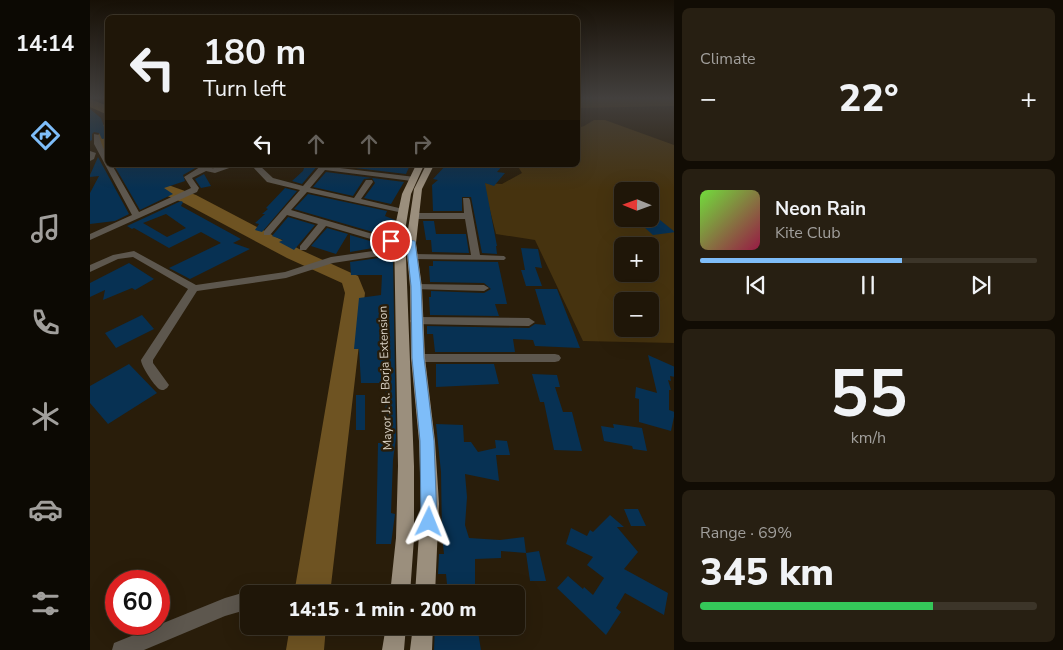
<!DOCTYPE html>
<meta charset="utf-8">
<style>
body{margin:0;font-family:"Nunito Sans",sans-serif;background:#271f12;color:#f1f3f6;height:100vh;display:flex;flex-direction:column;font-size:19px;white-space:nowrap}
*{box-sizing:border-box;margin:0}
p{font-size:16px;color:#a19f9c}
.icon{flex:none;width:28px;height:28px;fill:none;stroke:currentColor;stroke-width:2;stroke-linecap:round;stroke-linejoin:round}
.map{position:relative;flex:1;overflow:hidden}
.sheet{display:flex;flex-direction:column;gap:8px;padding:8px;background:#110c04;width:389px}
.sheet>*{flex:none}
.banner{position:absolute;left:15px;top:15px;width:475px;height:152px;border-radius:8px;box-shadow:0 5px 20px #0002,0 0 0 1px #3c3529;background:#1f1608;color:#f1f3f6;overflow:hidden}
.needle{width:32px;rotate:271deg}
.fabs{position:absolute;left:524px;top:182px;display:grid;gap:10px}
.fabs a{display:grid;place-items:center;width:45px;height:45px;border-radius:8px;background:#1f1608;box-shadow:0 5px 20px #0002,0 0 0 1px #3c3529;font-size:25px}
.speed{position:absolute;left:15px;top:570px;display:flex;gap:10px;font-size:25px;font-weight:700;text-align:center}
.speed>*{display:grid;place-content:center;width:65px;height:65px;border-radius:50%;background:#1f1608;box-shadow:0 5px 20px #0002,0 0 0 1px #3c3529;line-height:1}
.speed .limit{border:8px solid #d22;background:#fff;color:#111}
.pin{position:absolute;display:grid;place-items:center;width:42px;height:42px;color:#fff;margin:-21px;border:2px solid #fff;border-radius:50%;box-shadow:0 1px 5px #0007}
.me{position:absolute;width:55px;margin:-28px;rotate:2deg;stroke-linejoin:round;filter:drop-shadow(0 0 4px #0008)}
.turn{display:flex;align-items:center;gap:18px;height:105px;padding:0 15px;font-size:22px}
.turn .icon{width:65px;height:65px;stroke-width:2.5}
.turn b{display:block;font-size:35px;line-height:42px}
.lanes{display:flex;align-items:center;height:48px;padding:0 15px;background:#0003;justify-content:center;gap:25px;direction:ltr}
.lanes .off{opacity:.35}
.big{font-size:38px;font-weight:800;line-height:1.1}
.sheet .widget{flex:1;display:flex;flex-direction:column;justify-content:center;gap:8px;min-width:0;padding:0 18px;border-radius:8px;background:#271f12}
.sheet .dial{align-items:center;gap:0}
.dial b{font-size:65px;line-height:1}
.song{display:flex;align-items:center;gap:15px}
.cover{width:60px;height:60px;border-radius:8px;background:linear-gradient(135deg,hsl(100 70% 55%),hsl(340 70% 35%))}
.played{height:5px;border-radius:2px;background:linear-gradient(90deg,#7ebdf9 60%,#3c3529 60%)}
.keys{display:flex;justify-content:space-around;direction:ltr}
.heat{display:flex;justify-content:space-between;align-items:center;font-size:28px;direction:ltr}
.charge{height:8px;border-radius:4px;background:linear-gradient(90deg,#34c759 69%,#3c3529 0)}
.trip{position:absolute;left:150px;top:585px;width:285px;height:50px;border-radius:8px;background:#1f1608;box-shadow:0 5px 20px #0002,0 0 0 1px #3c3529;font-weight:800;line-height:50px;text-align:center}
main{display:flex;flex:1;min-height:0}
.dock{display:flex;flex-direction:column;width:90px;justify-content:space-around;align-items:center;background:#0c0903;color:#a19f9c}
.dock .icon{width:35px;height:35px}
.dock .current{color:#7ebdf9}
.dock b{font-size:22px;color:#f1f3f6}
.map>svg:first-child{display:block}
</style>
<main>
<nav class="dock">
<b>14:14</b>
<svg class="icon current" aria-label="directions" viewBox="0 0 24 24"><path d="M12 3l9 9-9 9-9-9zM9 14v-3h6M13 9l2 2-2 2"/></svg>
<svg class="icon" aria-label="music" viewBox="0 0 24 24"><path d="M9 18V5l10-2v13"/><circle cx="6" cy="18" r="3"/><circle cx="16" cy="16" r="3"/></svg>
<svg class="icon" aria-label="phone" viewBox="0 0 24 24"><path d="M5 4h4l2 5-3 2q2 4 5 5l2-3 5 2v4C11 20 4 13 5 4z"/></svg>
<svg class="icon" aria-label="climate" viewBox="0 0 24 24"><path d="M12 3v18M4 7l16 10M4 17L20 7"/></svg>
<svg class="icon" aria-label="car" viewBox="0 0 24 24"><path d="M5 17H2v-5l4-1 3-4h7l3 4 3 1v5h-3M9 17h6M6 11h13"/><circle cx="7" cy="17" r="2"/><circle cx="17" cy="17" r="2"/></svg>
<svg class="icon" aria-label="filters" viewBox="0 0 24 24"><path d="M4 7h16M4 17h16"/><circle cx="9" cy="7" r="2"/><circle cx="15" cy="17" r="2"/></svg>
</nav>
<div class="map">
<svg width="585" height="650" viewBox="0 0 585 650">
<rect width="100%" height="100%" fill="#291d0a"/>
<path fill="#46330f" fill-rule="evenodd" d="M488,98H584V106L488,108Z
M504,120H515L584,145V343L493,341L445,240L406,234L393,183L412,184L432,173L427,165H488V128L494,126ZM532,191H560V219H532ZM532,246H560V274H532ZM532,301H560V329H532Z"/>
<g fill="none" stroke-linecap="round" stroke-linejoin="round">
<path fill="#6e5322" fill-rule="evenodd" d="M0,99L18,106V115L0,107Z
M18,124V153L13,152L5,142L13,125Z
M22,165H38L59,178L106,195L211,250L268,276L275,293L240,594H204L255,293L252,283L197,258L94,203L39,180Z
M200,626H236L234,650H196Z"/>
</g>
<path fill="#073153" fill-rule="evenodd" d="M0,109L11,118L18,138L12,139L9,133L4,132L2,134V140L0,141Z
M8,157L39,214L25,221L0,224V193L9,176L0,177V175Z
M24,165H106L107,167L93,175L95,181L74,188L83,194L50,210Z
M215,165H228L212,184L202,181L213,171Z
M240,165H320L316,174Z
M356,165H413L407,172L415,173L404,186L395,183L407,246H406L407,254L392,253L381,197H372V211H343L342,185L348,180L343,179Z
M236,172L314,182L301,204L274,198L285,183L282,178L274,179L263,196L223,187Z
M114,174L121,186L111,188L105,179Z
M195,188L207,191L172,232L165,230L169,224L165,223L175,214H172L178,209L176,208Z
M218,194L297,211L295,216L305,220L296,228L302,230V233L299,236L293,235L204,209Z
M91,201L93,202L91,206L151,239L143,243L160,249L100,279L79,268L131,243L111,232L79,248L44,228L42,229L37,226ZM76,214L96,228L77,237L53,223Z
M560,212L585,232L563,235L545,219H560Z
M198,217L225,225L204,250L189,242L193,240L182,236Z
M333,221H344L346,234H376L379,253L342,252L341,240H336Z
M237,228L258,234L246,254L221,246Z
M260,235L290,244L300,245L260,252Z
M431,248L448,249L452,268L445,267L452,286H436L431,270H435Z
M303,256L306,438L303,460L301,513L305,514L301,544H286L288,443H295L296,383H271L269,349H264L269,298L291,295L292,275H261L260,262Z
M343,261L408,262L417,304H405L409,316L340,315L339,297H341V291L394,293L401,289L394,283L340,282L339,266H343Z
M39,263L64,279L45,290L42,288L13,300L15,290L0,297V283Z
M445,289H467L490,348L445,346L443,340L423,339L425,352H345L343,334H337V326L439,328L445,324L456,325Z
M52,315L64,329L26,348L15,333Z
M558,355L585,367V377L580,376L581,381L578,380L581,390H579V410L585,412L581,431L549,422V399L545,398L546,387L567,393Z
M39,364L67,393L18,424L0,403V386Z
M346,364H404L409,384L346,387Z
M442,374L467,375L470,387H465L473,412H482L492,451L464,450L454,402H450Z
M266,395H275V430H266Z
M346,424L373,425L374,442H381L388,452L406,448L405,440L417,441L420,455H406L409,481L375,474L377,497L375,525L379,538L410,540L434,537L436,553L411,551V558L385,559V594H358L356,574H348L349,554H354L352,535L351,472Z
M523,424L552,428L557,451L543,449L542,446L514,441L511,426L524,428Z
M534,509H548L556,526H541Z
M520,515L534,527H527L548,552L534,569L578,593L574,615L535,593L526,608L531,612L516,635L467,588L478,576L493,589L494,587L503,595L514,578L497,565L503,557L476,544L481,528L497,536L500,530L503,532Z
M449,551L456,581H440L436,553Z
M345,626H387L391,650H344Z"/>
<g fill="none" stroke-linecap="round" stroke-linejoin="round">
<path fill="#5d574e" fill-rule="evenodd" d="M4,134L9,135C11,146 18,154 18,165H22L49,212L101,188L94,177L110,167L108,165C115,165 119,169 125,168C132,168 135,163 142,167L125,173L116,171L102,178L109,188L107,192L0,240V234L42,215L4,144Z
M0,151L6,153L4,159L0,161Z
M161,165H169L183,178L213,186L230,166H233L325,177V181H322L235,170L220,188L264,198L276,180H282L283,182L271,199L313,209V213L217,192L201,210L293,237L322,241L324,243L321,245L327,248L322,251L243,263L196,278L107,291L63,360V363L79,385L77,388C74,390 73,391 69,389C64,385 51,366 51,360L98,289L43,257L28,259L0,272V265L23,255L44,251L106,285L195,272L241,257L318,246L291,242L236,226L216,250H210V246L228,224L197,215L180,235H174V231L210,190L177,182Z
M373,198H379L380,200L390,255L414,256L416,258L414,260L320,259L318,257L323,254L381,255L375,219H324L320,216L324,213H374Z
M326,284L394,285L399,288L394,291L322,289L321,287L322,285Z
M326,317L439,318L445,322L439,326L322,324L320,321L322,318Z
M328,354H465L469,355L471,358L469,361L465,362H328L324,361L322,358L324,355Z
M159,591L165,594H159V609L135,616L54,650H22L24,643L135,598Z"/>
<path fill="#9b8f7d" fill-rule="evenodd" d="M326,165H334L321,194L315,231L324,466V538L320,594H300L306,538L308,466L304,231L312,194Z
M336,165H344L332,189L326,243L332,287L335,358L345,441L349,504L345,594H325L331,504L329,441L321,358L320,287L316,243L324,189Z
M296,626H316L314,650H292Z
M323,626H343L342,650H320Z"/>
</g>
<linearGradient id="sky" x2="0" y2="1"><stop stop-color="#171006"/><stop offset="0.52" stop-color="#43403e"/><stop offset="1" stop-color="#43403e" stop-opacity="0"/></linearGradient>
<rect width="585" height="189" fill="url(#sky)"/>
<path fill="#7ebdf9" stroke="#527ba2" d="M301,238L325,241L331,286L334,358L344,441L347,522L345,528L339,530L334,528L331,522L330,441L322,358L321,286L317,248V246L298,243L296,241Z"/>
<g text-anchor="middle" stroke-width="5" stroke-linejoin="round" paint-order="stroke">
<g font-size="12" fill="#dbd4c8" stroke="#291d0a">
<text transform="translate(295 378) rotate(-92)" y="4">Mayor J. R. Borja Extension</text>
</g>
</g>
</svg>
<div class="fabs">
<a><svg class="needle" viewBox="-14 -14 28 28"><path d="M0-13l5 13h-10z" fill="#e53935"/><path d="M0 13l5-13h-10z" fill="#a19f9c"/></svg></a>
<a>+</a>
<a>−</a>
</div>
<div class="speed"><div class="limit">60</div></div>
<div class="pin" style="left:301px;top:241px;background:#d93025"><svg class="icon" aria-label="arrive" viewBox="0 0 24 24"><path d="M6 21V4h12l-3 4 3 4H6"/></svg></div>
<svg class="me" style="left:339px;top:522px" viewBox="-20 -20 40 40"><path d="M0-17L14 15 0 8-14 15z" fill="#7ebdf9" stroke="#fff" stroke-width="4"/></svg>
<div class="trip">14:15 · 1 min · 200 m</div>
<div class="banner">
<div class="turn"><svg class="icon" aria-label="left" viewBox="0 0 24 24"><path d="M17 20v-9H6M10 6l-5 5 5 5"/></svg><div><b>180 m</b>Turn left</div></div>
<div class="lanes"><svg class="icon" aria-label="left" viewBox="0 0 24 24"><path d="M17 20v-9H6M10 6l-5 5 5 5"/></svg><svg class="icon off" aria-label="ahead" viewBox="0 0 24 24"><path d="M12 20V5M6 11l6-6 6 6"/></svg><svg class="icon off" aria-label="ahead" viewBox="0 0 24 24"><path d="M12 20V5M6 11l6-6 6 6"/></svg><svg class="icon off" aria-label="right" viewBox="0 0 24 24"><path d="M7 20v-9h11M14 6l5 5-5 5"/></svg></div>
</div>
</div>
<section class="sheet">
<div class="widget"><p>Climate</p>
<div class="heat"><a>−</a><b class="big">22°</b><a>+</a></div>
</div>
<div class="widget">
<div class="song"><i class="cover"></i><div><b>Neon Rain</b><p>Kite Club</p></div></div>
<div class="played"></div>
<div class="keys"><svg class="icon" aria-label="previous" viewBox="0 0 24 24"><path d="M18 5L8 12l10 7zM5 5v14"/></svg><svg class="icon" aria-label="pause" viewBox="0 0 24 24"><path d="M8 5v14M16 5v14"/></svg><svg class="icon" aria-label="next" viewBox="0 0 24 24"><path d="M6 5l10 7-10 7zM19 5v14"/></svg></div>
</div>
<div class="widget dial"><b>55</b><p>km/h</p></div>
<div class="widget"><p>Range · 69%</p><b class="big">345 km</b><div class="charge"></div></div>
</section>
</main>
